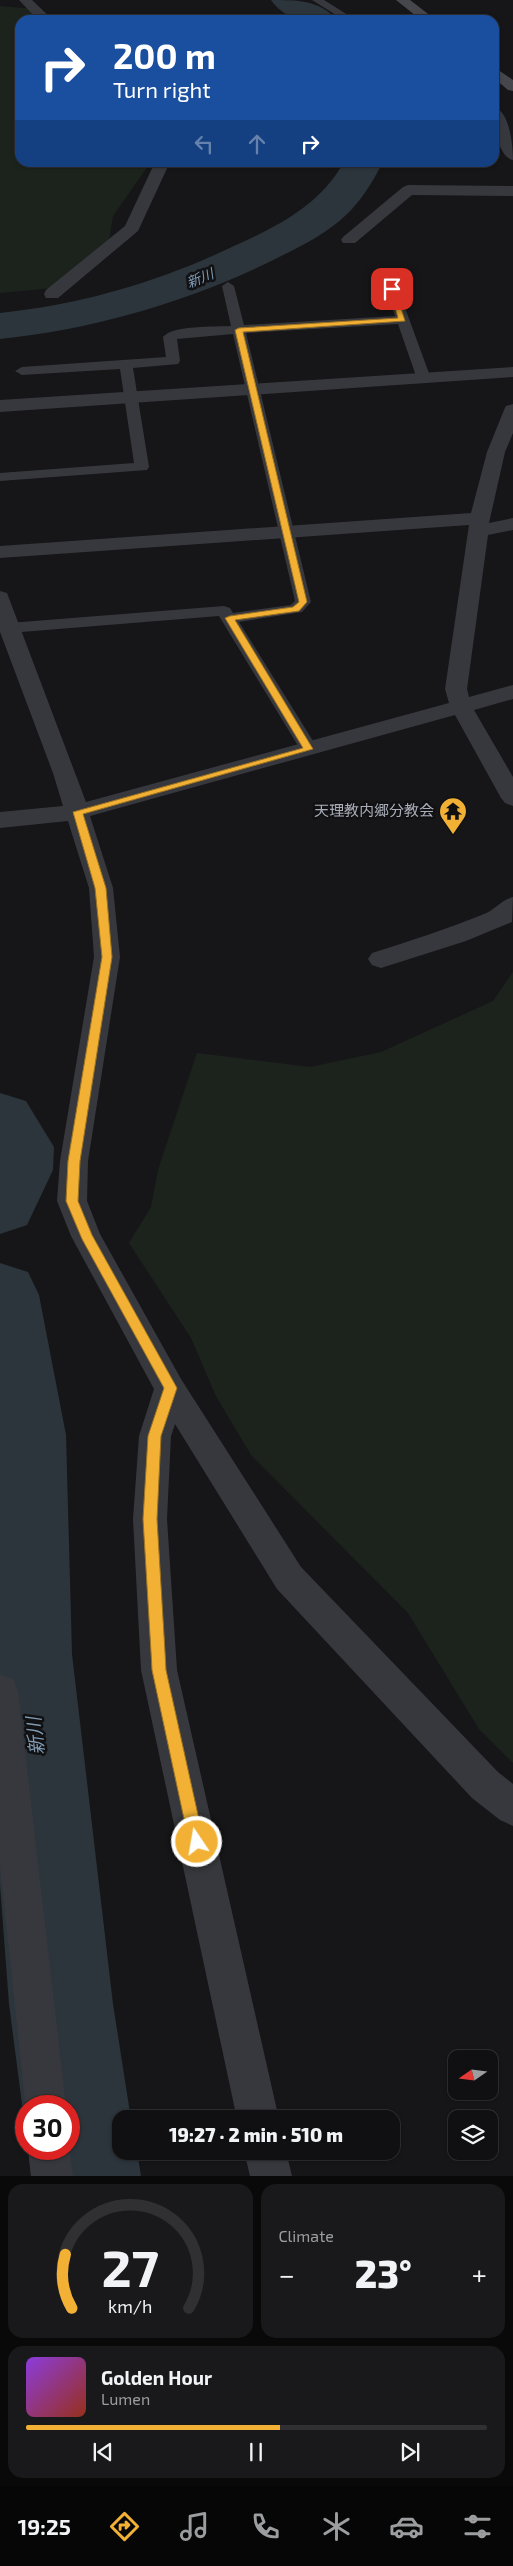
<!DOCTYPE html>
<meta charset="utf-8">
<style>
body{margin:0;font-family:"Exo 2","Noto Sans JP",sans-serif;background:#19191b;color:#f1f3f6;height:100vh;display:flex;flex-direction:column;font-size:19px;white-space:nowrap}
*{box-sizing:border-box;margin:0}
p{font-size:16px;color:#9c9d9f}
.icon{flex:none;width:28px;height:28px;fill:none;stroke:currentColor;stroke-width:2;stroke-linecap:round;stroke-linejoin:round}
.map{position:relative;height:2176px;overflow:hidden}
.sheet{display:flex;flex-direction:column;gap:8px;padding:8px;background:#09090a;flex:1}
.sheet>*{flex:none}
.hud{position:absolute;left:15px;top:15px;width:484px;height:152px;border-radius:15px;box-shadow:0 1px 4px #0004,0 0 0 1px #303032;background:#1a4fa0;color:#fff;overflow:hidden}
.needle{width:32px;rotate:256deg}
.controls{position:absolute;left:448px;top:2050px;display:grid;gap:10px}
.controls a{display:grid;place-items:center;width:50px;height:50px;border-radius:10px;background:#101012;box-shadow:0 1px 4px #0004,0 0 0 1px #303032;font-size:25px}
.speed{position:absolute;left:15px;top:2095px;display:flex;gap:10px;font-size:25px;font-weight:700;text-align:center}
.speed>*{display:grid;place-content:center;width:65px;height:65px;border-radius:50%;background:#101012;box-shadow:0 1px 4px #0004,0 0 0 1px #303032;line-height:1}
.speed .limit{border:8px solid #d22;background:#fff;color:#111}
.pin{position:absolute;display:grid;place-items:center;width:42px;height:42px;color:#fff;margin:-21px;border-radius:10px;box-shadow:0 2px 8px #0006}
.me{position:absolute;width:55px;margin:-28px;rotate:348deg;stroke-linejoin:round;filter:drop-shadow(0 0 4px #0008)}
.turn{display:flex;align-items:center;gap:18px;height:105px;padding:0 15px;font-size:22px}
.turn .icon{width:65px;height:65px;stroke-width:2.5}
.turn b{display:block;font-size:35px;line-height:42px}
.lanes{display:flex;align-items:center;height:48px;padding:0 15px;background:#0003;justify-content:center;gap:25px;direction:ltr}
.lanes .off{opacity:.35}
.big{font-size:38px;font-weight:800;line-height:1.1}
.sheet .widget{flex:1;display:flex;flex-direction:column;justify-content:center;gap:8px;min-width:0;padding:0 18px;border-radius:15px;background:#19191b}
.sheet .dial{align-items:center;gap:0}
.dial svg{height:130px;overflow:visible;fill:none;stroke:#303032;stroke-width:7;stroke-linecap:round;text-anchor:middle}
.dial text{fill:#f1f3f6;stroke:none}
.song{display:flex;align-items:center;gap:15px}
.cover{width:60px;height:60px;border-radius:8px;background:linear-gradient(135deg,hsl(270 70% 55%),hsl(10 70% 35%))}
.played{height:5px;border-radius:2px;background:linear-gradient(90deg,#f2b134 55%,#303032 55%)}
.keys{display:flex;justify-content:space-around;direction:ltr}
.heat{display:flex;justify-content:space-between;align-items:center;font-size:28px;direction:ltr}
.sheet .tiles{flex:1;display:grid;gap:8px;grid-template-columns:1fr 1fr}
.widget:last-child{grid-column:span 2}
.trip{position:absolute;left:112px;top:2110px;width:288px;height:50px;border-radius:15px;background:#101012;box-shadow:0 1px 4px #0004,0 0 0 1px #303032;font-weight:800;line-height:50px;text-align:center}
.tabs{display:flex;height:80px;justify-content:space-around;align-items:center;background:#060607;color:#9c9d9f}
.tabs .icon{width:35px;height:35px}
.tabs .selected{color:#f2b134}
.tabs b{font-size:22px;color:#f1f3f6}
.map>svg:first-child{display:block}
</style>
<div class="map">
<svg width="513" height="2176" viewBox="0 0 513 2176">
<rect width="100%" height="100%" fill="#161618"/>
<path fill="#1c231d" d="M0,6L34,9L31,20H20V162L150,163L113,216L107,252L64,287L0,293Z
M513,972V1763L479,1729L408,1613L251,1455L216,1396L191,1338L129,1243L151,1207L158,1170L197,1053L310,1067L381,1052L493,1001Z"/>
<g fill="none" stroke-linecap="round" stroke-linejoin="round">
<path fill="#2c353c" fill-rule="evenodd" d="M271,0C297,0 320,0 337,20C311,20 288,24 271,0Z
M344,162H383C373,181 362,200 346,215C323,237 293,250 265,264C181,304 93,329 0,339V313C83,304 159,282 234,246C278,226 319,206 344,162Z
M0,1093L26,1101L54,1147L53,1170L27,1225L0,1234Z
M0,1263L28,1272L39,1295L66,1435L72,1654L113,2004L131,2119H121V2151H137L141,2176H31L28,2149H69V2106H26V2135L9,2004L0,1885Z"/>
<path fill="#37383d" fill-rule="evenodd" d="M312,0H324L356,20H344Z
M228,282L234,286L244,325L395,316L386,289L392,285L397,286L430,376L423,380L416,376L398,324L246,333L311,602L302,612L239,622L318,749L315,753H303L300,749L219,616L9,633L1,628L9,623L224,606L230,608L233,613L291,605L295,601L233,334L177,339L180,361L178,364L133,368L149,467L147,470L0,481V473L134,463L120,369L22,375L15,371L22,367L166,357L163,337C173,325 215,327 231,326L222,286Z"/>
<path fill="#37383d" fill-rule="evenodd" d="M19,0H32L53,20H38Z
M494,107C510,111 513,147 513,160C497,157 493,120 494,107Z
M155,162H170L138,231L58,298H46L44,294L46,290L125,226Z
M408,185L513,186V196L412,195L355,243H343L341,240L343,237L403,187Z
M513,367V377L0,412V400Z
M513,404V433L505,452L489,523L513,518V530L488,535L467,689L469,697L513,685V699L474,710L513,777V806L505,803L501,798L455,715L90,816L113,888L120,957L88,1161L87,1201L100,1234L181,1379L301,1567L498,1772L513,1784V1826L500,1820L472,1798L277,1589L175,1424L171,1436L167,1519L177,1670L279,2119H237L141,1670L133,1519L139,1436L154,1389L71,1236L57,1201L60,1161L94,957L89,888L68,821L0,828V812L63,806L53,773L0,632V591L7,593L86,802L449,703L445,689L469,525L0,558V546L471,513L487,452L504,410L506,406Z
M513,897L512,922L466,941L381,968L372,965L368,959L372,953C410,941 447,929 484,914C495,910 501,900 513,897Z
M0,1674L13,1679L18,1691L66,2106H26V2110L0,1866Z
M69,2146L73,2176H31L28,2149H69Z
M244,2151H286L292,2176H250Z"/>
<path fill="#45474d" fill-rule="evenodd" d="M396,0H410L436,20H421Z
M494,67L513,80V91L508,90L494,78Z"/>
</g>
<path fill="#f2b134" stroke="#9d7322" d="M390,288L395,289L405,321L243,332L307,602L299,611L235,620L313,749L83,814L106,888L112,957L80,1161L78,1201L92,1235L177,1388L161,1436L157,1519L165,1652L166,1670L204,1842L202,1847L197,1850L191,1847L189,1842L152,1670L151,1652L143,1519L148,1436L164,1388L82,1239L66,1201L68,1161L102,957L95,888L73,812L303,748L225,618L230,616L293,607L299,602L235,330L239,328L398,318Z"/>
<defs>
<g id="temple-pin" transform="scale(1.4375)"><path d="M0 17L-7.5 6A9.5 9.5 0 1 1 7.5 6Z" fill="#f2b134" stroke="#111113"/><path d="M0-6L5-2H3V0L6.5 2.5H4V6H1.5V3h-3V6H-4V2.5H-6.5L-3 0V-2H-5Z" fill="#111"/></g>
</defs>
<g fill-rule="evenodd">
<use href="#temple-pin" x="453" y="811"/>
</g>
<g text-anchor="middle" stroke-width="5" stroke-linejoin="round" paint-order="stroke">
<g font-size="14" font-style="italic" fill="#7f9bb3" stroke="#111113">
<text transform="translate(200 278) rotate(-22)" y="5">新川</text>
</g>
<g font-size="15" fill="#a8adb8" stroke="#111113" text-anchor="end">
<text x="434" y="816">天理教内郷分教会</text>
</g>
<g font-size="19" font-style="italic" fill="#7f9bb3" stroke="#111113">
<text transform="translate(35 1736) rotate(-96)" y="7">新川</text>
</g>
</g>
</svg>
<div class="controls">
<a><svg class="needle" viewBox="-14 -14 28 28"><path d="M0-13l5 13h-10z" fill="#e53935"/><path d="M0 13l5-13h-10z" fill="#9c9d9f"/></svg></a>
<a><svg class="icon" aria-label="layers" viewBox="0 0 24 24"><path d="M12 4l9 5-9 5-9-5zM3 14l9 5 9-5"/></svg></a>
</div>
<div class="speed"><div class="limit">30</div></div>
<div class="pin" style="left:392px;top:289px;background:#d93025"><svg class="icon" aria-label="arrive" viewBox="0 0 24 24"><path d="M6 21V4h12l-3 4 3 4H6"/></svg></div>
<svg class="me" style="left:197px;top:1842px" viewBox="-20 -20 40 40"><circle r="17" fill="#f2b134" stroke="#fff" stroke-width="3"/><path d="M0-11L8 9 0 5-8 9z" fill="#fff"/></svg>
<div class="trip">19:27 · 2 min · 510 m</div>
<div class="hud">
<div class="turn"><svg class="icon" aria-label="right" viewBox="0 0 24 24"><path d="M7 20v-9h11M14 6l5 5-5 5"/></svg><div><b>200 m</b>Turn right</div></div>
<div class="lanes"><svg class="icon off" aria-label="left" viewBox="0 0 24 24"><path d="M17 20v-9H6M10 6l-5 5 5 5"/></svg><svg class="icon off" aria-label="ahead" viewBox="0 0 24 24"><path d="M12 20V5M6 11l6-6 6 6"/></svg><svg class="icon" aria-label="right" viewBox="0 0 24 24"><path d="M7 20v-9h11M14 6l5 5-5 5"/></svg></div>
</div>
</div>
<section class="sheet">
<div class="tiles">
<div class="widget dial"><svg viewBox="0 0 100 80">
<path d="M14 69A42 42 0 1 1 86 69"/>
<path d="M14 69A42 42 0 0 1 10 36" stroke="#f2b134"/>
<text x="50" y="56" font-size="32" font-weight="700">27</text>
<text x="50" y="72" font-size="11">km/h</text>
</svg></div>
<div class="widget"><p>Climate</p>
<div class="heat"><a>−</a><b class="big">23°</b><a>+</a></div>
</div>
<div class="widget">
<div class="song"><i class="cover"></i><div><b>Golden Hour</b><p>Lumen</p></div></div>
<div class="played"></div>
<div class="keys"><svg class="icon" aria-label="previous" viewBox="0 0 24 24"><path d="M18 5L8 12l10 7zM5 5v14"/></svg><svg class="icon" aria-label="pause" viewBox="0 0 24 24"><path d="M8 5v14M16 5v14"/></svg><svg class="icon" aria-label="next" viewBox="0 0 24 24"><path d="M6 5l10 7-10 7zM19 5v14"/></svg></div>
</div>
</div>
</section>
<nav class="tabs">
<b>19:25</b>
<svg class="icon selected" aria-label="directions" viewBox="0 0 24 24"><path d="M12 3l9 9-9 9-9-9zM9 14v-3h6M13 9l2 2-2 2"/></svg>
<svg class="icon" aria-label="music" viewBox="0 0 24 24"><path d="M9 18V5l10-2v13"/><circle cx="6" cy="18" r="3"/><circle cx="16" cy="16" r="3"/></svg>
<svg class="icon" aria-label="phone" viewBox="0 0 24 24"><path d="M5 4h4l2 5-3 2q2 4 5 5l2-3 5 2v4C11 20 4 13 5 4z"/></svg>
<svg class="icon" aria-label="climate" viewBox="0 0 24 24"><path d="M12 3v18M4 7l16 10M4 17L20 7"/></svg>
<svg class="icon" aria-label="car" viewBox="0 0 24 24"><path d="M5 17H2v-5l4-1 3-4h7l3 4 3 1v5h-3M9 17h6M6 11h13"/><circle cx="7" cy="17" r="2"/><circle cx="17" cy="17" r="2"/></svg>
<svg class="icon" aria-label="filters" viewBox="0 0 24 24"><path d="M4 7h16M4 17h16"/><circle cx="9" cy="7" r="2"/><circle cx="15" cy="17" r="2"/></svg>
</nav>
